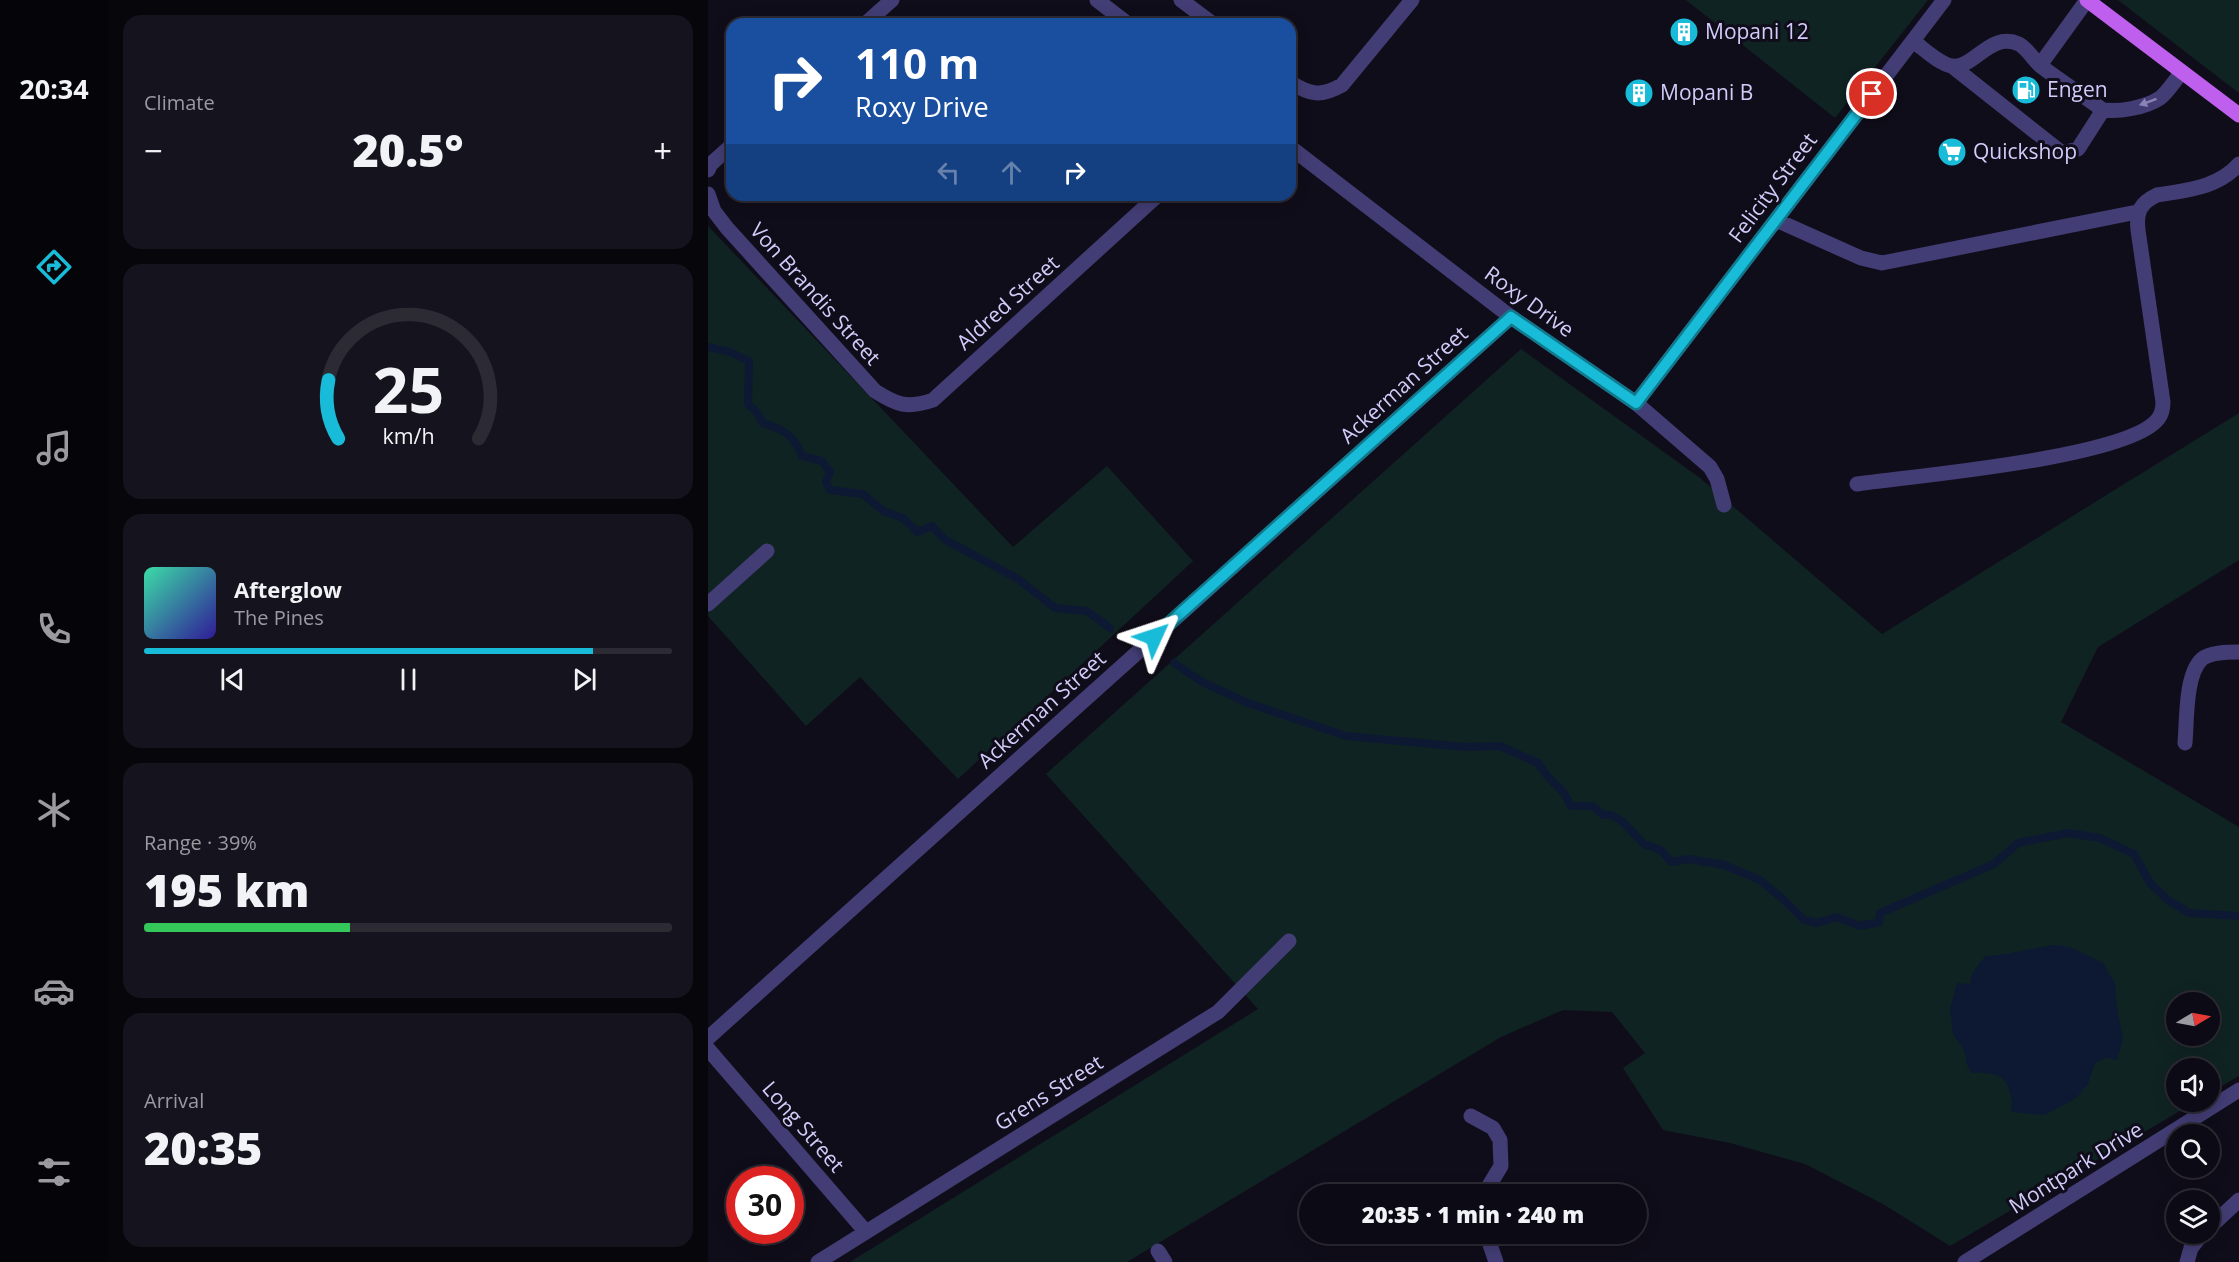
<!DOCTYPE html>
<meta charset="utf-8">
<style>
body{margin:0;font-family:"Open Sans",sans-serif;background:#15131d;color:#f1f3f6;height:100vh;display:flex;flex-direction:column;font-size:22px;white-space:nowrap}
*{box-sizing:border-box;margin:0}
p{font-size:20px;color:#9a9aa0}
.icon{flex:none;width:33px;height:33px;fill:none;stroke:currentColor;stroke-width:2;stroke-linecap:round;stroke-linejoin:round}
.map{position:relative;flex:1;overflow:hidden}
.drawer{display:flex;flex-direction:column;gap:15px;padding:15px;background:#07060b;width:600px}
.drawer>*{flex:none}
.top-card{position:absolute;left:18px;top:18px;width:570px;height:183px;border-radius:18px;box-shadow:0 3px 15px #0003,0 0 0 2px #2c2b34;background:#1a4fa0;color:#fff;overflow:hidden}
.needle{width:39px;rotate:80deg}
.buttons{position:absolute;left:1458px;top:992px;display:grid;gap:12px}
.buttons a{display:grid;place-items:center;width:54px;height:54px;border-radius:50%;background:#0c0a14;box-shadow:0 3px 15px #0003,0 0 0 2px #2c2b34;font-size:30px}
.speed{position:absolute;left:18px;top:1166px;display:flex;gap:12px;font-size:30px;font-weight:700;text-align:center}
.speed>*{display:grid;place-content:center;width:78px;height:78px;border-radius:50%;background:#0c0a14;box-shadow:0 3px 15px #0003,0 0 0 2px #2c2b34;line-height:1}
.speed .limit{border:9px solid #d22;background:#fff;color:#111}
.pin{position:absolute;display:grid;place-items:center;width:51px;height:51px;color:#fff;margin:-26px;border:3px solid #fff;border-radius:50%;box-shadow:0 2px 6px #0007}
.me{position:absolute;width:66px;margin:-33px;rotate:48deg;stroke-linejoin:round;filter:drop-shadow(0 0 4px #0008)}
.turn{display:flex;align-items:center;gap:21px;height:126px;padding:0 30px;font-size:27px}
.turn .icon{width:78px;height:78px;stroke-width:2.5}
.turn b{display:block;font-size:42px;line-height:51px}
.lanes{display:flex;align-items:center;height:57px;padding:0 30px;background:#0003;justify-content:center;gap:30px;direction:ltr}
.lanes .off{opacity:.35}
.big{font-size:45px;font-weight:800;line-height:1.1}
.drawer .card{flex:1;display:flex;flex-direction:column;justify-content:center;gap:9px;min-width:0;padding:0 21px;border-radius:18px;background:#15131d}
.drawer .dial{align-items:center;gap:0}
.dial svg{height:156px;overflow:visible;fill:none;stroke:#2c2b34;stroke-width:7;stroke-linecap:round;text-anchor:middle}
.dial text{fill:#f1f3f6;stroke:none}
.song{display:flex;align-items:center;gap:18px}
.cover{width:72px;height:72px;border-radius:9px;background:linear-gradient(135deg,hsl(160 70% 55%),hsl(250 70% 35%))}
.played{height:6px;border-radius:3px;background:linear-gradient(90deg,#18bbd8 85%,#2c2b34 85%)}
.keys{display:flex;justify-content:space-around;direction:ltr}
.heat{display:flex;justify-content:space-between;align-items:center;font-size:33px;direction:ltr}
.charge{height:9px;border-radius:4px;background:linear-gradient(90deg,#34c759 39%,#2c2b34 0)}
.trip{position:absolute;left:591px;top:1184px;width:348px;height:60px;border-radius:30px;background:#0c0a14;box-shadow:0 3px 15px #0003,0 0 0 2px #2c2b34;font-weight:800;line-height:60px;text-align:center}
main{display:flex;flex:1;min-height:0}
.dock{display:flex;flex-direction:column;width:108px;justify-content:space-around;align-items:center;background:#050408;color:#9a9aa0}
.dock .icon{width:42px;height:42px}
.dock .on{color:#18bbd8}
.dock b{font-size:27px;color:#f1f3f6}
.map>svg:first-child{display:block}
</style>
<main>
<nav class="dock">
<b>20:34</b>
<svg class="icon on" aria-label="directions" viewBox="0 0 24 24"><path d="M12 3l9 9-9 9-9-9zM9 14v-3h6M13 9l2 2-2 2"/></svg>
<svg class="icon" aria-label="music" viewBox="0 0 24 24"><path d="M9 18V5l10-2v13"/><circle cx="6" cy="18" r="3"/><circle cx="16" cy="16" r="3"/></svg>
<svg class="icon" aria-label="phone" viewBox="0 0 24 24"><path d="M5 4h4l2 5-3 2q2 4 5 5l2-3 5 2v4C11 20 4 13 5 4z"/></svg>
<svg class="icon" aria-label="climate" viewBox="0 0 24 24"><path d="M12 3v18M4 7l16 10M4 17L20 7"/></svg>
<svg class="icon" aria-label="car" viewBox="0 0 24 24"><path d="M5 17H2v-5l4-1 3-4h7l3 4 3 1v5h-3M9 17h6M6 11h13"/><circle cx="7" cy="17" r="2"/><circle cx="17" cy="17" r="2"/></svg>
<svg class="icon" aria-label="filters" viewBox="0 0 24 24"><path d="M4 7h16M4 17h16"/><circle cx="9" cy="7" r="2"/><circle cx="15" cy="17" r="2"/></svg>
</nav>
<section class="drawer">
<div class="card"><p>Climate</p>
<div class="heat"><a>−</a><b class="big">20.5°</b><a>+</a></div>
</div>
<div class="card dial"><svg viewBox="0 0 100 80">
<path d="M14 69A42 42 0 1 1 86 69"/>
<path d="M14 69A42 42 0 0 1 9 39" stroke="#18bbd8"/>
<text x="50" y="56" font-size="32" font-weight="700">25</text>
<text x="50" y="72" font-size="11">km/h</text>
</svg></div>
<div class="card">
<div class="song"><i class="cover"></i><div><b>Afterglow</b><p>The Pines</p></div></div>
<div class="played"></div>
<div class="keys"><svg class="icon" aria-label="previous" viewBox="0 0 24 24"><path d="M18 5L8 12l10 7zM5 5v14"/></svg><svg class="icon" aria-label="pause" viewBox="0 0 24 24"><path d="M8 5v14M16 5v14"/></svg><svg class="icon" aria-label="next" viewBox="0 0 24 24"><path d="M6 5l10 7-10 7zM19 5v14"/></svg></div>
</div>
<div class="card"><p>Range · 39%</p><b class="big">195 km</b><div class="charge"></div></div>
<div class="card"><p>Arrival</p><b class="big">20:35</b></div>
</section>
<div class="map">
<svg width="1531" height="1262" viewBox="0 0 1531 1262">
<rect width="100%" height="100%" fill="#100d1a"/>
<path fill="#102323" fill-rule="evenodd" d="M978,0H1220L1127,118Z
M1410,0H1531V93Z
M0,226L305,547L399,466L485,561L250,779L152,677L98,726L0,616Z
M813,349L992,478L1174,634L1531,413V560L1390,647L1353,722L1531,827V1076L1502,1093V1068H1468V1101H1489L1242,1246L1175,1204L1097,1164L1022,1143L955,1130L915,1068L937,1053L904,1012L855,1010L793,1037L419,1262H142L550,1009L338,774ZM1468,1002H1502V1035H1468Z"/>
<path fill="#0d1933" d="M1346,945L1362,947L1395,963L1407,983L1408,1003L1415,1039L1409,1060L1397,1058L1387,1063L1380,1084L1367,1099L1336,1115L1303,1112C1305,1105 1304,1100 1302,1093C1298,1073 1282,1072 1264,1073L1260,1068L1256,1050L1245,1034L1242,1009L1249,983L1262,984L1264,974L1277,956C1301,955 1323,948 1346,945Z"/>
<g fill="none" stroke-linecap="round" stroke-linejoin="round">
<path stroke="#0d1933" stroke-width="8" d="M0,347L22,352L41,361L40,404L48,411L55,423C75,429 86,435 94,456L114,461L122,472L118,482L122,490L155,494L175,511L195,518L209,532L224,526L236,539L310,579L347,608L379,611L402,628
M466,663L494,682L540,703L638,736L758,747L792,746L830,763L840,777L856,793L863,806H885L895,815H904L915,822L936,844L953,850L963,862L981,859L1016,865L1052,880L1076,900L1096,920L1110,923L1128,917L1152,926L1171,922L1172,913L1286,864L1310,843L1360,833L1392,838L1426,854L1442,883L1460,900L1481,913L1531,916"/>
<path stroke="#423d74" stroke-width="15" d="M389,0L420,24
M473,0L505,24
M157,24L184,0
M1205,41C1215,48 1231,64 1244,66C1266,69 1282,31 1311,44C1320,49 1326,61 1334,67C1354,82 1374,95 1395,110C1411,112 1437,108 1452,98C1460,92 1467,80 1474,72
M1332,65L1379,0
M1244,66L1354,153L1370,149L1395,110
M582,82C602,95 613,97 634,85L704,0
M582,147L803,317L928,403L1002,467L1009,479L1016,505
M0,170L3,164L24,145
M0,194L6,211L19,228L167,391C189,405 199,409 225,400L450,195
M1068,220L1153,258L1174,263L1429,212
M928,403L1236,0
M1149,484C1204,476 1420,458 1450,419C1454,414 1455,407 1455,402L1430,230C1428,212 1432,203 1449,195C1479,190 1510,188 1531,164
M0,604L59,551
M1477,743C1479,721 1477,674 1494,659C1502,652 1521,652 1531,652
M0,1038L803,317
M0,1049L158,1232
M763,1116L785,1128L792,1140L793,1166L776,1194
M1502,1227L1531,1200
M778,1233L788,1262
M450,1251L457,1262
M110,1262L510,1012L581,941
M1257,1262L1531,1090
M1479,1262L1483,1248L1495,1233"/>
<path stroke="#bf5fed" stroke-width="15" d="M1379,0L1531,115"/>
</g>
<defs><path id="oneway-solid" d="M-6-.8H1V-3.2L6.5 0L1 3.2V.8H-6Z" transform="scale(1.5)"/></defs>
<use fill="#8a84b6" href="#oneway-solid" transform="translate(1440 102) rotate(160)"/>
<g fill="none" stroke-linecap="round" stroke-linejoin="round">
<g stroke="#107a8c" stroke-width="15">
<path id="route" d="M446,637L803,317L928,403L1164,94"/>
</g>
<use href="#route" stroke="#18bbd8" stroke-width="10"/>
</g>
<defs>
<g id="building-disc" transform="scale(1.5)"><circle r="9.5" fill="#18bbd8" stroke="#100d1a"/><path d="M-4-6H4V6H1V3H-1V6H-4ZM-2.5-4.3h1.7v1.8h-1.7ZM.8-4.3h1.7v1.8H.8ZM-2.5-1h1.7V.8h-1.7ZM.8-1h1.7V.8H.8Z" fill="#fff"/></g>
<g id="fuel-disc" transform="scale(1.5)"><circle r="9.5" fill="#18bbd8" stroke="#100d1a"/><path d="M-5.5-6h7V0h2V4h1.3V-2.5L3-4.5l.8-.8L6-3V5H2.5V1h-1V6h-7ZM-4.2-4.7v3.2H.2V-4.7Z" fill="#fff"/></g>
<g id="supermarket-disc" transform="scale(1.5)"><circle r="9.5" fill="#18bbd8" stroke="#100d1a"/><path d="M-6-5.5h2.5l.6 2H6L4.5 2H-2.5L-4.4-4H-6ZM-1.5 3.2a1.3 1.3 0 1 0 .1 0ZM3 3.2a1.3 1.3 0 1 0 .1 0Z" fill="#fff"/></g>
</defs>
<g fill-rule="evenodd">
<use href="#building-disc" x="976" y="32"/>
<use href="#fuel-disc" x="1318" y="90"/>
<use href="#building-disc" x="931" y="93"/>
<use href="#supermarket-disc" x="1244" y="152"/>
</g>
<g text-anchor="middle" stroke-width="6" stroke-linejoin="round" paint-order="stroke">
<g font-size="21" fill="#d3cbf9" stroke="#100d1a" text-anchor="start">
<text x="997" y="39">Mopani 12</text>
<text x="1339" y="97">Engen</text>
<text x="952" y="100">Mopani B</text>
<text x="1265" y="159">Quickshop</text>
</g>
<g font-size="21" fill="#d3cbf9" stroke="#100d1a">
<text transform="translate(1065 188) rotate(-53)" y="7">Felicity Street</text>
<text transform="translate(107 294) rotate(48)" y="7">Von Brandis Street</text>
<text transform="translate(821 302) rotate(36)" y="7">Roxy Drive</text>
<text transform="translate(300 303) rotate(-42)" y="7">Aldred Street</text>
<text transform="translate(696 385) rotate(-42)" y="7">Ackerman Street</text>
<text transform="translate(334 710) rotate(-42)" y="7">Ackerman Street</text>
<text transform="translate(341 1093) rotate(-32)" y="7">Grens Street</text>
<text transform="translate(95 1127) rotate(49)" y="7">Long Street</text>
<text transform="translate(1368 1168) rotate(-32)" y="7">Montpark Drive</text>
</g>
</g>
</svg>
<div class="buttons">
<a><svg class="needle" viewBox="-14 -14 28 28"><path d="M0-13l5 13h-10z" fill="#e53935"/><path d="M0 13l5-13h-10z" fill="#9a9aa0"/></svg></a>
<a><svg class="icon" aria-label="sound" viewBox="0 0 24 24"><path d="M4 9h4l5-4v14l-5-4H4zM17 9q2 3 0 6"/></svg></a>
<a><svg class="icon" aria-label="search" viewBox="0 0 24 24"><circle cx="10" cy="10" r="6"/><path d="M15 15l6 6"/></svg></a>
<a><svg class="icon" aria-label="layers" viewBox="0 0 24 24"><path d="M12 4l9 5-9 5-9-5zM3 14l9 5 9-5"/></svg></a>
</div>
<div class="speed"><div class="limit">30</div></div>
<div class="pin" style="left:1164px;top:94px;background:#d93025"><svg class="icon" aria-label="arrive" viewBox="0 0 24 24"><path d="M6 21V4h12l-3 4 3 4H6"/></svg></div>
<svg class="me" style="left:446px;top:637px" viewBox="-20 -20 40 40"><path d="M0-17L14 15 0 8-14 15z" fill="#18bbd8" stroke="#fff" stroke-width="4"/></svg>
<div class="trip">20:35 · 1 min · 240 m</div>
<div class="top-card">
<div class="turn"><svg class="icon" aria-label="right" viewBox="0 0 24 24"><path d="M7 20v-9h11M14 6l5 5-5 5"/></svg><div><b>110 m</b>Roxy Drive</div></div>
<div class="lanes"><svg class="icon off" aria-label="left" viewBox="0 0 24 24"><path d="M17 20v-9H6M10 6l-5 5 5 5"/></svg><svg class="icon off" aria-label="ahead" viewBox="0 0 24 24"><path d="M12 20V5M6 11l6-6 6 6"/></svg><svg class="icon" aria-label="right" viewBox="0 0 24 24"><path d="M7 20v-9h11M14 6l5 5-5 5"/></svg></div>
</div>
</div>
</main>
